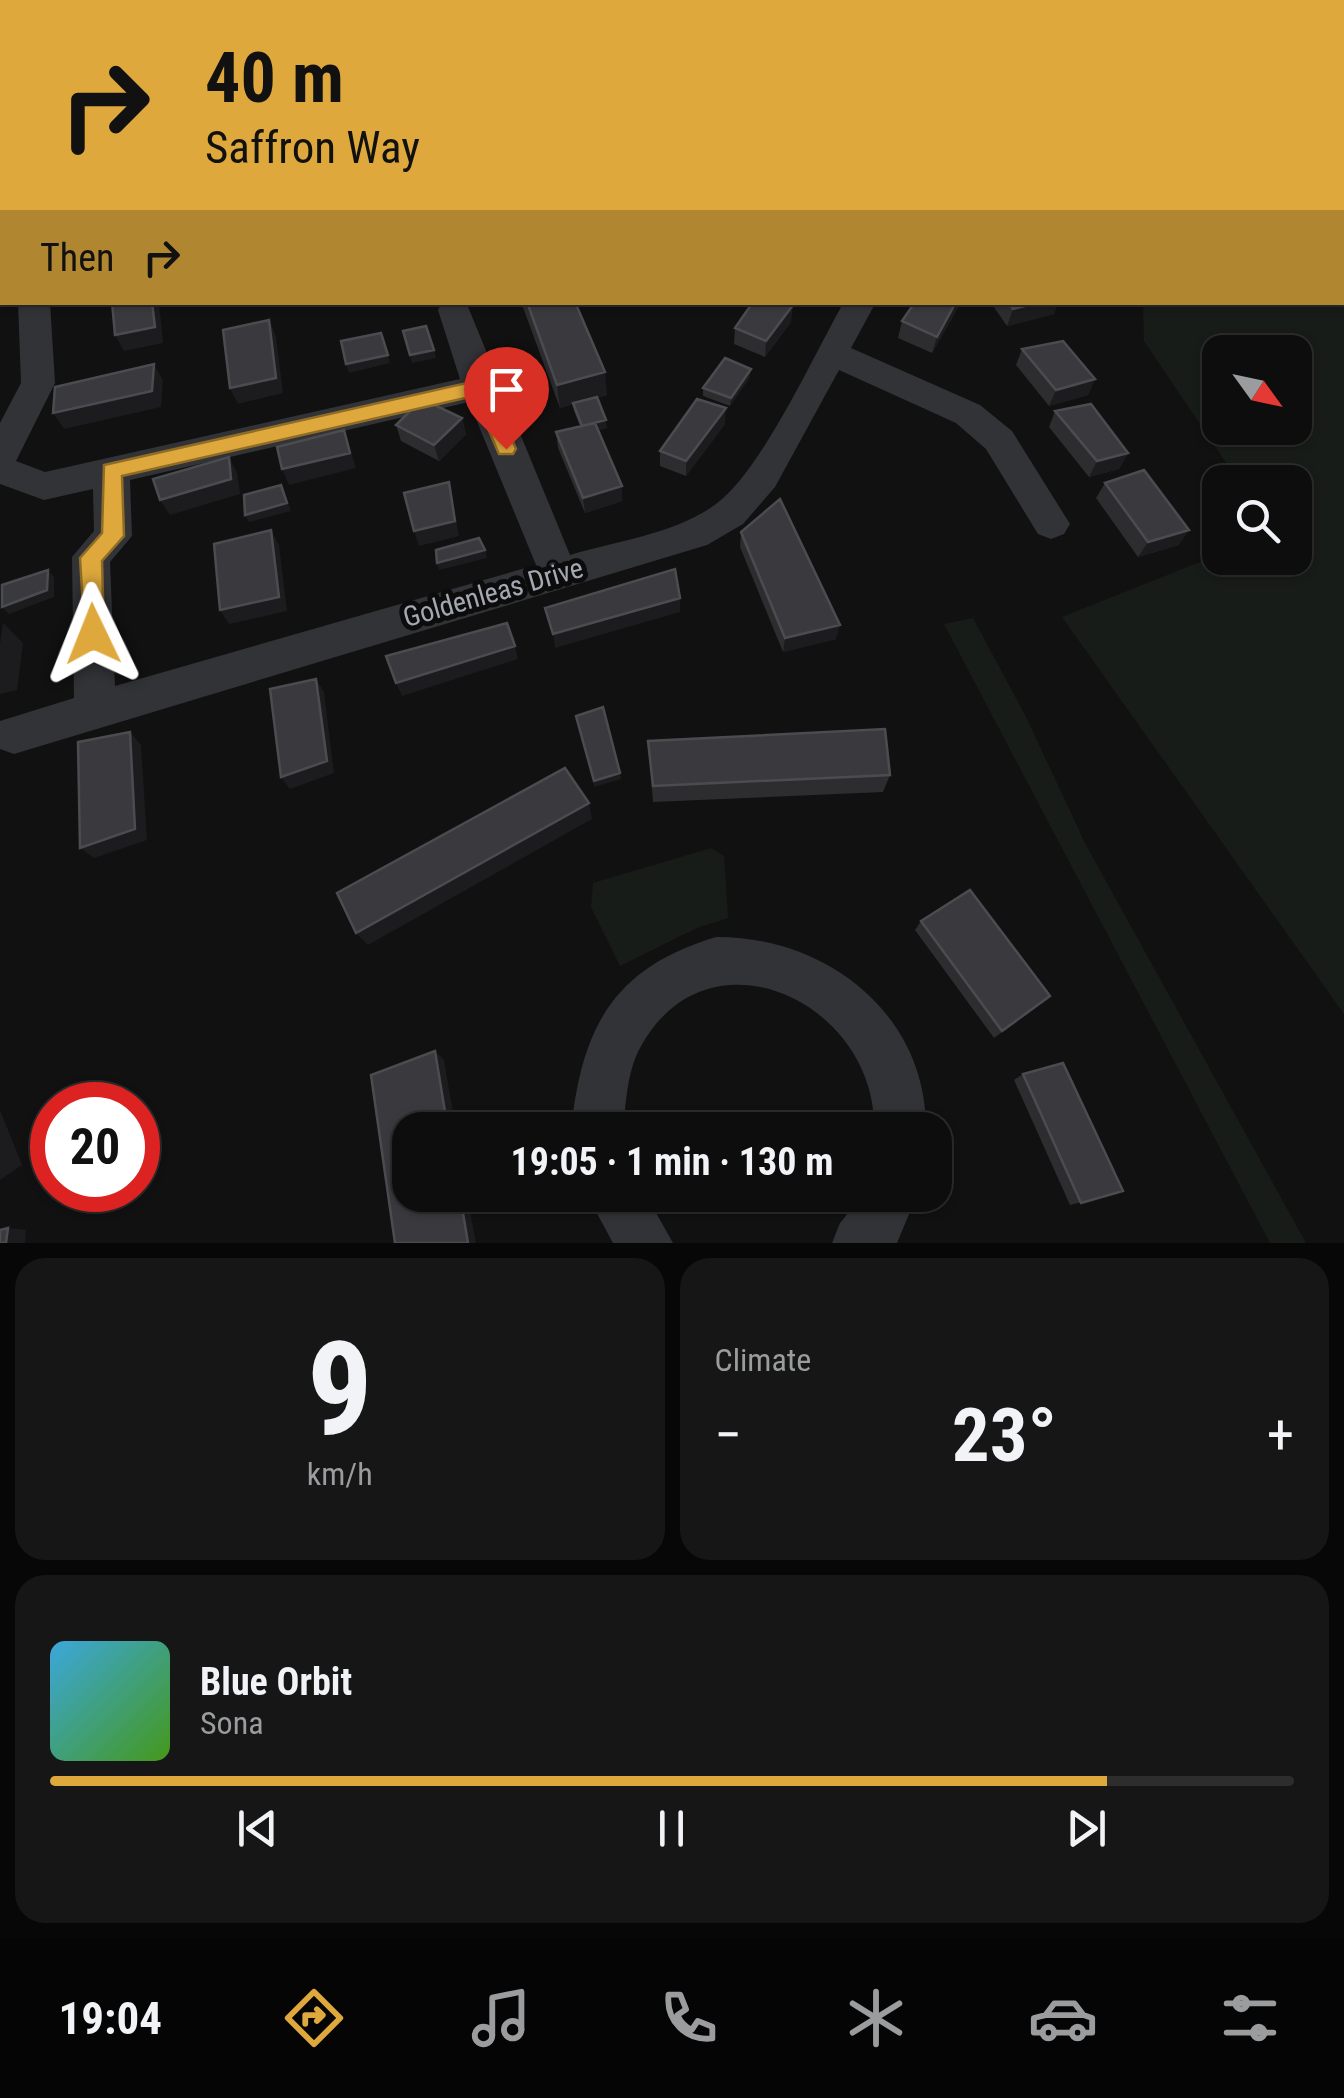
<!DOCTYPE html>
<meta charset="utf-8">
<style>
body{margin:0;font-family:"Roboto Condensed",sans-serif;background:#161617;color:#f1f3f6;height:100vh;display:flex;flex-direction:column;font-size:38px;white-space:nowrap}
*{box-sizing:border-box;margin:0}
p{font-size:32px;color:#9a9c9e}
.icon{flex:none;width:55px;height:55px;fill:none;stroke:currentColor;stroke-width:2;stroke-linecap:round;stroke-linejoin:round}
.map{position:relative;height:1243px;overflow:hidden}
.sheet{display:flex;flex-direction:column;gap:15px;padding:15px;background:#070708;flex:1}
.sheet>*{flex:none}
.hud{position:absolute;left:0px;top:0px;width:1345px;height:305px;box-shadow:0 2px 8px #0004,0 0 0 2px #2d2d2e;background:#dea83c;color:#111;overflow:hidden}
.needle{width:65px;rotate:123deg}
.fabs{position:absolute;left:1202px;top:335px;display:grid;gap:20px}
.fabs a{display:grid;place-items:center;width:110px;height:110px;border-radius:20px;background:#0d0d0e;box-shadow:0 2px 8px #0004,0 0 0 2px #2d2d2e;font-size:50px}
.speed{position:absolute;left:30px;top:1082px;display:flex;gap:20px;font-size:50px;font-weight:700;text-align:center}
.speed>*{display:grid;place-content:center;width:130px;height:130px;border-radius:50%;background:#0d0d0e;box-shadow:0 2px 8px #0004,0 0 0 2px #2d2d2e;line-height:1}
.speed .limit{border:15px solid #d22;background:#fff;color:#111}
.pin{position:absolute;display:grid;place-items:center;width:85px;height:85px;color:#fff;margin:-102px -42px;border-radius:50% 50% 50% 0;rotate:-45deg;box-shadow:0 0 10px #0007}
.pin .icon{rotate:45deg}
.me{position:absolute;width:110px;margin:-55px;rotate:358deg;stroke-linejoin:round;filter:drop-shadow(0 0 8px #0008)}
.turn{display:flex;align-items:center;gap:35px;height:210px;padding:0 40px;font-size:45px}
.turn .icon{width:130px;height:130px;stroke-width:2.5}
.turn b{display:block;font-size:70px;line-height:85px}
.then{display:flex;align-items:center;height:95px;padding:0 40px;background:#0003;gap:20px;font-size:38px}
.big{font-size:75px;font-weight:700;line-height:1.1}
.sheet .tile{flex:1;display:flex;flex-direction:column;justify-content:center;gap:15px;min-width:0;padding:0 35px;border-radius:30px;background:#161617}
.sheet .dial{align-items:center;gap:0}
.dial b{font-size:130px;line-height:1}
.song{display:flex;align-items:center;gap:30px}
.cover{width:120px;height:120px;border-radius:15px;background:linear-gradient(135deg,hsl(200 70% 55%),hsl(100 70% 35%))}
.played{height:10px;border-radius:5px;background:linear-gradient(90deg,#dea83c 85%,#2d2d2e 85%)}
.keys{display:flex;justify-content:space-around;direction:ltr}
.heat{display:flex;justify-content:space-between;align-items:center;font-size:55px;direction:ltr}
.sheet .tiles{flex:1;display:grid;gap:15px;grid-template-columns:1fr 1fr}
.tile:last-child{grid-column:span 2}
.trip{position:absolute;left:392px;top:1112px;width:560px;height:100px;border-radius:30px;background:#0d0d0e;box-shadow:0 2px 8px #0004,0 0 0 2px #2d2d2e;font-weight:700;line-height:100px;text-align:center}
.tab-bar{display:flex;height:160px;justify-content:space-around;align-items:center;background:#050506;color:#9a9c9e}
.tab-bar .icon{width:70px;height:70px}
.tab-bar .on{color:#dea83c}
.tab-bar b{font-size:45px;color:#f1f3f6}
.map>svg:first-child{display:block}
</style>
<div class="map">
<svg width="1344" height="1243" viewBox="0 0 1344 1243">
<rect width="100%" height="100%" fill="#111112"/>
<path fill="#181c18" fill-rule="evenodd" d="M1136,0H1344V1014L1062,617L1220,554V558H1295V482H1239L1144,341L1143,303L1342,302V2ZM1220,352H1295V428H1220Z
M973,618L1026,717L1086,845L1306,1243H1270L944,624Z
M711,848L724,856L728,918L697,928L620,966L591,907L593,883Z"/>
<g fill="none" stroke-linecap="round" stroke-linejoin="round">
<path fill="#323337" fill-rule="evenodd" d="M360,0H384L385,2H361Z
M1177,0H1207L1208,2H1178Z
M1342,19H1344V35H1342Z
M0,158H2V176H0Z
M18,302H50L55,383L16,461L45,472L460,379L438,310L442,302H466L570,555C616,541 676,534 716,504C762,470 813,356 844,302H876L851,348L980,405L1012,431L1070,524L1064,534L1051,539L1038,534L986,449L956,423L839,370L775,487L743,524L707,545L14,754L0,749V721L74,698L72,557L94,531L93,489L44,500L0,484V423L21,383ZM469,402L536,565L115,686L110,562L132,536L130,480Z
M716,937C825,936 927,1013 926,1130H874C878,1004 708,921 640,1048C627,1072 626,1103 623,1130H571C582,1027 613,968 716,937Z
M587,1195H646L673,1243H613Z
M863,1195H917L897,1243H832L840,1223Z"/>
</g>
<path fill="#2d2d30" d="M643,0H703V2H644Z
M521,302H575L607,395L597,398L607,428L598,430L622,486V501L585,513L558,448L556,432L580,426L574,411L573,404L560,408Z
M1058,302L1054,314L1007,326L991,303Z
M959,306L932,353L898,338L902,321Z
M791,322L765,357L734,344L735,328Z
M1022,349L1095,379L1088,395L1049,406L1016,365Z
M750,377L730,406L703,396V388Z
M1055,411L1128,453L1119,469L1089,477L1049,427Z
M462,418L466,434L439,461L401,441L396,425Z
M725,424L686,476L660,466V451Z
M1105,483L1179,545L1138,557L1096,498Z
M741,532L836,639L783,652L740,547Z
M648,741L890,775L883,792L653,802Z
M921,921L1050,996L994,1038L915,930Z
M1023,1074L1123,1191L1070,1205L1014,1080Z"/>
<path fill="#1c1c1e" d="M679,0H703V2H673Z
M152,302H159L163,343L124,351L115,335Z
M709,302H726L708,307Z
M956,302H960L959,306L932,353L937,337Z
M1040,302H1058L1054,314L1007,326L1013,309Z
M793,305L791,322L765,357L766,341Z
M269,320L276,336L283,393L238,404L230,388Z
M434,350L436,358L412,363L410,355Z
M388,355L390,363L349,373L346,364Z
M154,364L163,380L161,407L64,429L53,413Z
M751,369L750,377L730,406L731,398Z
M605,372L607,395L560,408L557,385Z
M1095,379L1088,395L1049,406L1056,390Z
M726,408L725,424L686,476V461Z
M462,418L466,434L439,461L434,445Z
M606,420L607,428L583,434L582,426Z
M344,430L356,468L289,485L282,469Z
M1128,453L1119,469L1089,477L1097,461Z
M229,457L237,473L240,494L170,515L160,500Z
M449,482L459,536L419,546L414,531Z
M281,485L291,511L249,522L245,515Z
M622,486V501L585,513L583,498Z
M271,530L279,545L287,611L229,624L220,610Z
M1189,530L1179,545L1138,557L1148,542Z
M485,550L487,558L439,570L437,563Z
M48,570L54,577V597L9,614L2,607Z
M680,598V612L555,648L553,634Z
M3,623L23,643L17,690L0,694V644Z
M840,625L836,639L783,652L785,638Z
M515,646L518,659L402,696L396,683Z
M316,679L324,692L334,773L290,789L281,777Z
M130,732L141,745L147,840L94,858L80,848Z
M620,773L621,779L594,787V781Z
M589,803L592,819L368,945L356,933Z
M435,1051L444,1060L456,1130H448Z
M0,1110L22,1165L0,1180Z
M460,1195H467L476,1243H468Z
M8,1228L26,1230L25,1243H6Z"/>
<path fill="#3a3a3e" stroke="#4a4c50" stroke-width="2.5" d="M0,238L2,244V254H0Z
M112,302H152L155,327L115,335Z
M527,302H575L605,372L557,385Z
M753,302H785L793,305L766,341L735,328Z
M915,302H956L937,337L902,321Z
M1008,302H1040L1013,309Z
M269,320L276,378L230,388L223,330Z
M426,326L434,350L410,355L403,331Z
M381,333L388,355L346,364L341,341Z
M1063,341L1095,379L1056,390L1022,349Z
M725,358L751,369L731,398L703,388Z
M154,364L152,391L53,413L55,387Z
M597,397L606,420L582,426L573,403Z
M422,399L462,418L434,445L396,425Z
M697,399L726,408L686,461L660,451Z
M1091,404L1128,453L1097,461L1055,411Z
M595,423L622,486L583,498L556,432Z
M344,430L350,453L282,469L277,447Z
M229,457L231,479L160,500L153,479Z
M1144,470L1189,530L1148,542L1105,483Z
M449,482L455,521L414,531L404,493Z
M281,485L287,503L245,515L244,495Z
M780,499L840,625L785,638L741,532Z
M271,530L279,597L220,610L214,544Z
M479,538L485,550L437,563L436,550Z
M675,569L680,598L553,634L545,608Z
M48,570L47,590L2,607V585Z
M507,623L515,646L396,683L386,656Z
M316,679L327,761L281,777L270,689Z
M603,707L620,773L594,781L576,716Z
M885,729L890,775L653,786L648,741Z
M130,732L135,829L80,848L78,742Z
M565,768L589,803L356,933L337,893Z
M970,890L1050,996L1002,1031L921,921Z
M435,1051L448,1130H410V1195H460L468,1243H395L371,1075Z
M1063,1063L1123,1191L1081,1203L1023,1074Z
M8,1228L6,1243H0V1230Z"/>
<path fill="#dea83c" stroke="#906d27" stroke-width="2.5" d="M480,380L490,387L516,449L513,454H499L474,396L122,476L124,536L102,561L104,634L101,641H85L80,558L102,533L104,465Z"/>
<g text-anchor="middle" stroke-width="10" stroke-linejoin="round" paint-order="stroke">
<g font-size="28" fill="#a3a8b1" stroke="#0c0c0d">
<text transform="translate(493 592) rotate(-16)" y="10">Goldenleas Drive</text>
</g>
</g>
</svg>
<div class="fabs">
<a><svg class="needle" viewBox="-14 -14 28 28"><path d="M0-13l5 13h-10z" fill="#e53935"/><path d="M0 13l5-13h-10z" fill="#9a9c9e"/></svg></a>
<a><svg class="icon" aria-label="search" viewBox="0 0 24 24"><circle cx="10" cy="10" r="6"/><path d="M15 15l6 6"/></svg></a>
</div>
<div class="speed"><div class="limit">20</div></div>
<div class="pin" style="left:506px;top:449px;background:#d93025"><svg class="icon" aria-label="arrive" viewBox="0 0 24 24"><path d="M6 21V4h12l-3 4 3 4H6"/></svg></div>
<svg class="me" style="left:93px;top:634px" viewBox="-20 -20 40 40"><path d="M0-17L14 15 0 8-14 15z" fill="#dea83c" stroke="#fff" stroke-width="4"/></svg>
<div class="trip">19:05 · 1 min · 130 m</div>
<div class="hud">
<div class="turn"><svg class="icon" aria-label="right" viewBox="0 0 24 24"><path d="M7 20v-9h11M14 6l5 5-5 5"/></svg><div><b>40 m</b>Saffron Way</div></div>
<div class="then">Then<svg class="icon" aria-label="right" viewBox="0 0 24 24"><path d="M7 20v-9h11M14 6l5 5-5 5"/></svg></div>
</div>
</div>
<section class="sheet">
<div class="tiles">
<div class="tile dial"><b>9</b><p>km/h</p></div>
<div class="tile"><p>Climate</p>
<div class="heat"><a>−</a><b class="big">23°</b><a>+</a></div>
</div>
<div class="tile">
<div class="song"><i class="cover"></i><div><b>Blue Orbit</b><p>Sona</p></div></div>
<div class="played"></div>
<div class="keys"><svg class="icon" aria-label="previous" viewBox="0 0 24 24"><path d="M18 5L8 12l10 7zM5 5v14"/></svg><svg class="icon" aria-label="pause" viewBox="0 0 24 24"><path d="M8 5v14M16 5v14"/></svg><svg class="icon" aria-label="next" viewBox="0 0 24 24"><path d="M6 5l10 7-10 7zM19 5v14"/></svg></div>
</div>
</div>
</section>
<nav class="tab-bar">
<b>19:04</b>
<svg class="icon on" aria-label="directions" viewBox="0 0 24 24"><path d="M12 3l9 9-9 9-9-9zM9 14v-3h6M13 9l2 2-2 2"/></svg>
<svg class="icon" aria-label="music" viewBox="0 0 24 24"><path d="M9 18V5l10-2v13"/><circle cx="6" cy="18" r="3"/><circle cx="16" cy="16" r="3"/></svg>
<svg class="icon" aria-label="phone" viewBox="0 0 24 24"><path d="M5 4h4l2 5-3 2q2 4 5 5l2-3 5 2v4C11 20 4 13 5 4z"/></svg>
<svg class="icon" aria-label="climate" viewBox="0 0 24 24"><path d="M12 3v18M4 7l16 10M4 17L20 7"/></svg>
<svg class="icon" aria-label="car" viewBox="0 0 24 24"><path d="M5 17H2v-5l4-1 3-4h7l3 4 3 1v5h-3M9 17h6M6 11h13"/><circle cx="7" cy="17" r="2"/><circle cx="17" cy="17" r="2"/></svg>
<svg class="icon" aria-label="filters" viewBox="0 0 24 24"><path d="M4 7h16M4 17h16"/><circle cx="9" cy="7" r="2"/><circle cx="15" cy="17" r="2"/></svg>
</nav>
